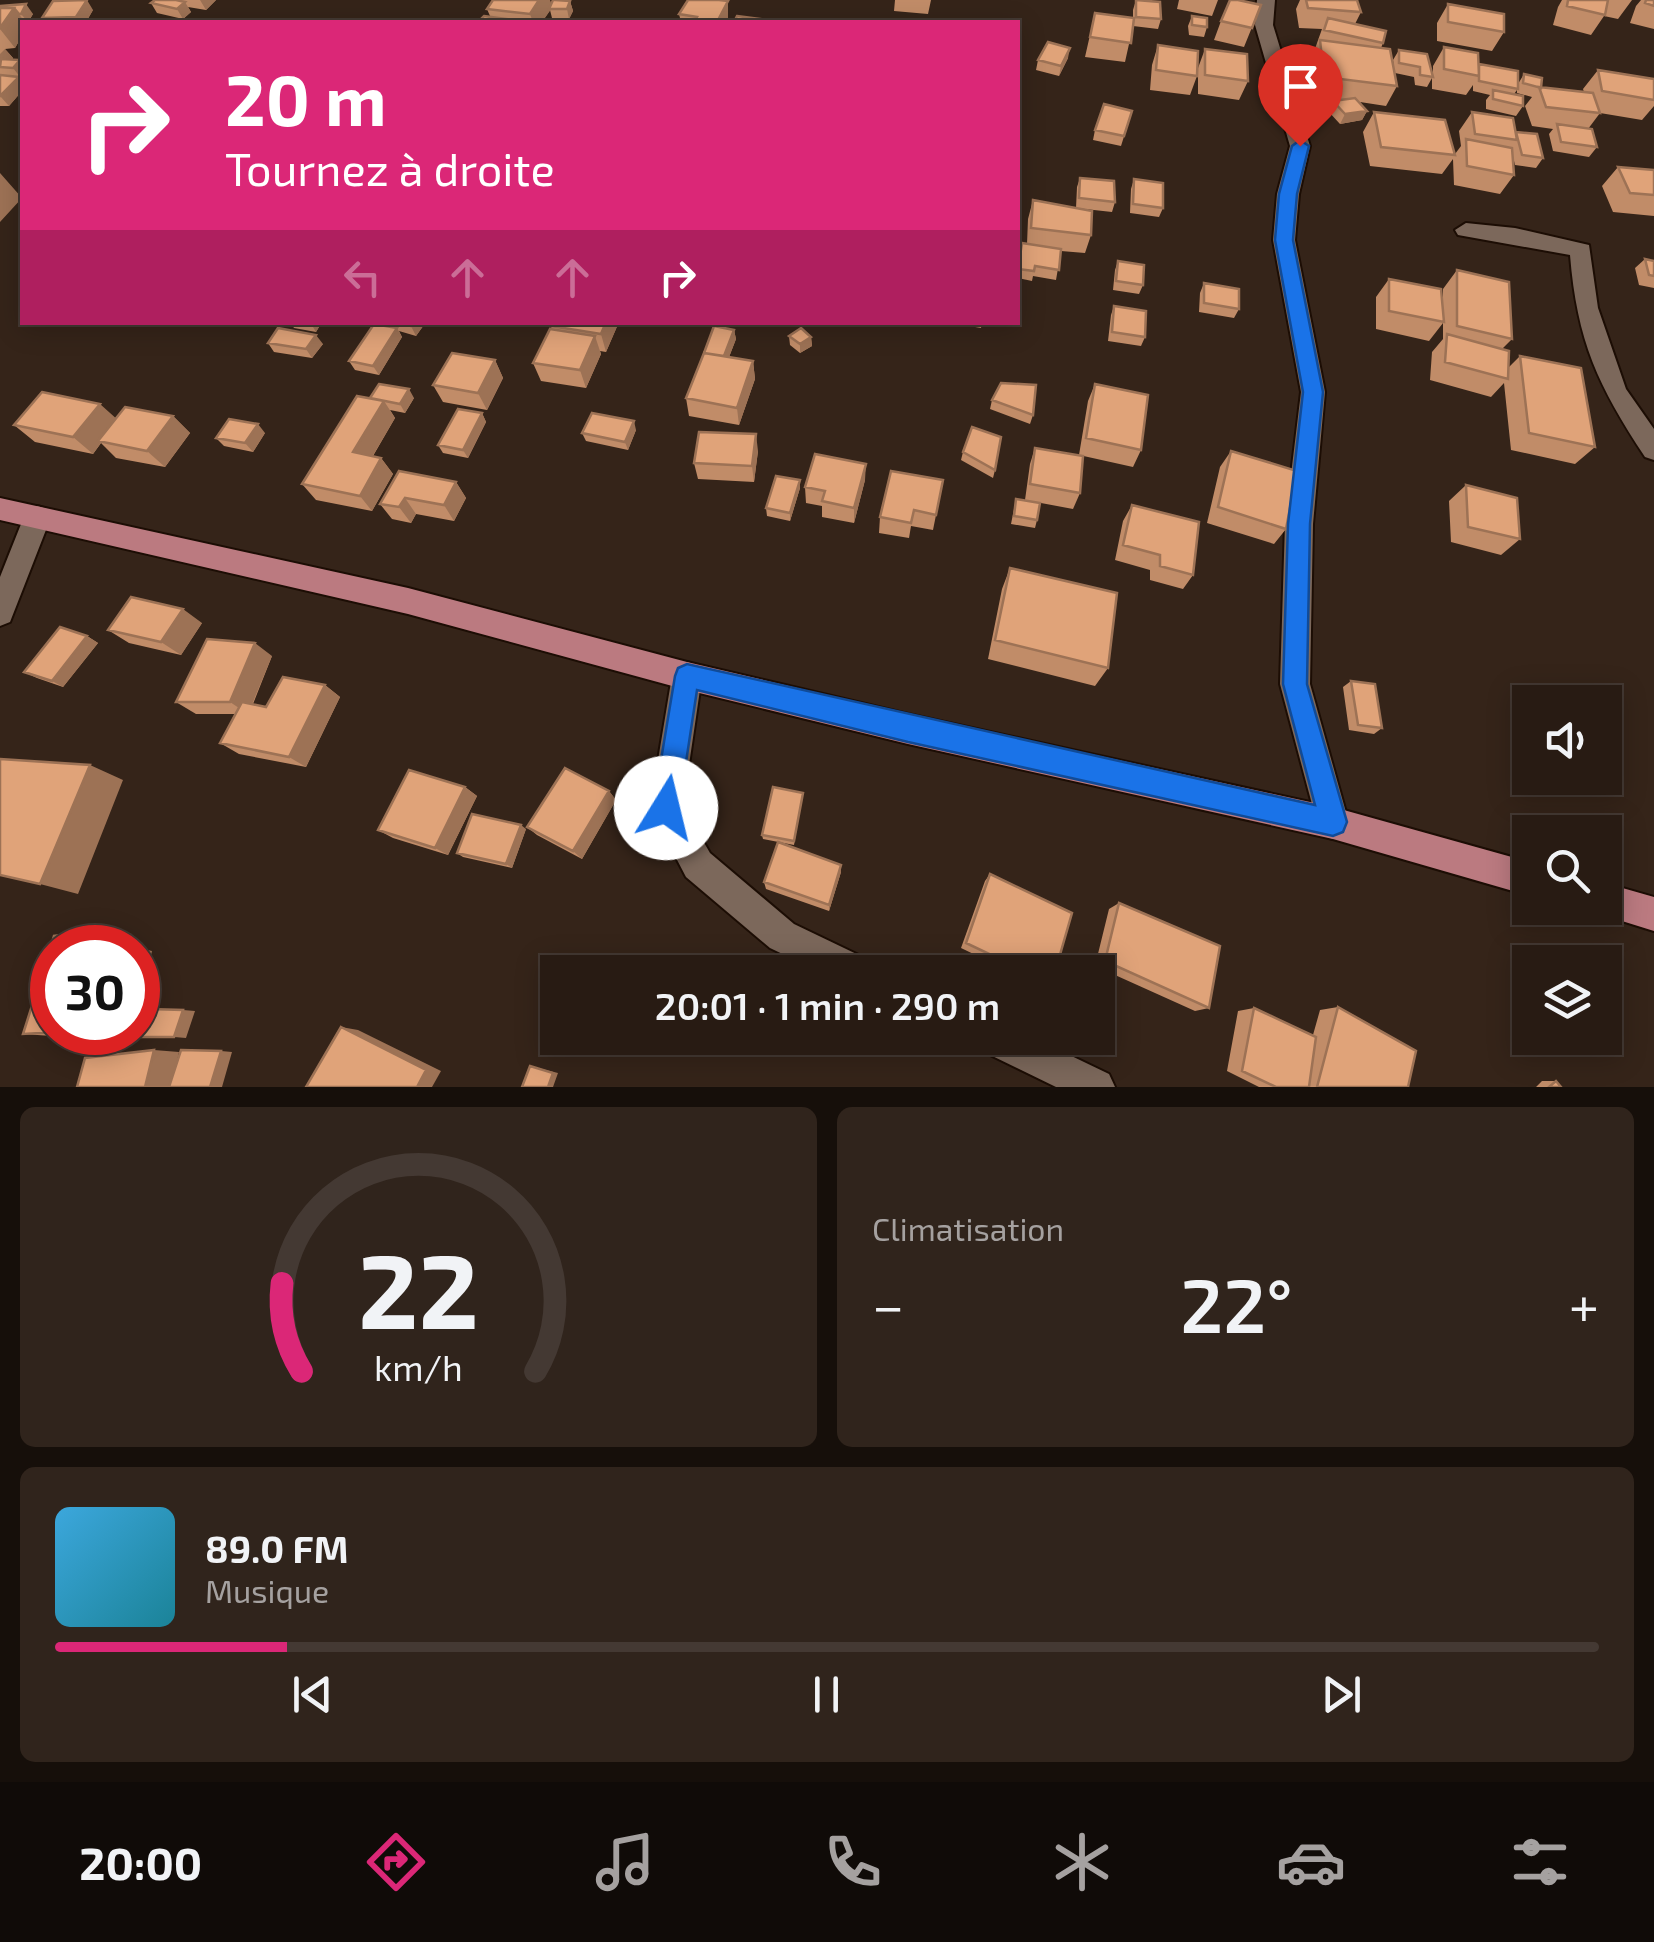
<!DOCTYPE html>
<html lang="fr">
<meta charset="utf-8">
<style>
body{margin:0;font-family:"Exo 2",sans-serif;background:#30241c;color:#f1f3f6;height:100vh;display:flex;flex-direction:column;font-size:38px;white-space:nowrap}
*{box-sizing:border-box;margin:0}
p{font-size:32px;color:#a5a1a0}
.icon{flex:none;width:55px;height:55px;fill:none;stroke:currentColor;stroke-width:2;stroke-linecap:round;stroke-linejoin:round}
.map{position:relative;height:1087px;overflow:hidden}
.panel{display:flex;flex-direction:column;gap:20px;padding:20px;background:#160f0a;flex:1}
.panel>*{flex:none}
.top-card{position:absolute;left:20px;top:20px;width:1000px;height:305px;border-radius:0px;box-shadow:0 5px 25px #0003,0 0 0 2px #443933;background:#db2777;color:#fff;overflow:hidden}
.fabs{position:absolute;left:1512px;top:685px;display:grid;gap:20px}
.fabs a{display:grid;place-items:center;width:110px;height:110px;border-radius:0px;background:#281b13;box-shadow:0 5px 25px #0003,0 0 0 2px #443933;font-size:50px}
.speed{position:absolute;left:30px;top:925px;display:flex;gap:20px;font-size:50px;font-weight:700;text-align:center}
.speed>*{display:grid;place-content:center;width:130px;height:130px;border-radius:50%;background:#281b13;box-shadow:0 5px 25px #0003,0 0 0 2px #443933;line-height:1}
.speed .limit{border:15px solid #d22;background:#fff;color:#111}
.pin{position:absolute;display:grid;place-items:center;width:85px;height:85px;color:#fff;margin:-102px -42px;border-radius:50% 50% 50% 0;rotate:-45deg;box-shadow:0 0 10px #0007}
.pin .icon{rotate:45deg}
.me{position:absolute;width:110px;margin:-55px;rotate:9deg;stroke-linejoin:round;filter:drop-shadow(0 0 8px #0008)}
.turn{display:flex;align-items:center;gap:35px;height:210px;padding:0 40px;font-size:45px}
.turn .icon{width:130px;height:130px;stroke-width:2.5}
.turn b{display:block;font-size:70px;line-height:85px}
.lanes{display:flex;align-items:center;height:95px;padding:0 40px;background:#0003;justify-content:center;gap:50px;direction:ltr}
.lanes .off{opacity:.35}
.big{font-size:75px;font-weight:600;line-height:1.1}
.panel .tile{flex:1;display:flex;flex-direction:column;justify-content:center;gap:15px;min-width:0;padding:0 35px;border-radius:15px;background:#30241c}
.panel .dial{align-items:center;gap:0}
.dial svg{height:260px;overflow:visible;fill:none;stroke:#443933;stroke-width:7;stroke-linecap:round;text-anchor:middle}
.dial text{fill:#f1f3f6;stroke:none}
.song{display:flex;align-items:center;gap:30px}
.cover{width:120px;height:120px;border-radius:15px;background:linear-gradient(135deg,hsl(200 70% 55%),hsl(190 70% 35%))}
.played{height:10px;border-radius:5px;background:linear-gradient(90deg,#db2777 15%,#443933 15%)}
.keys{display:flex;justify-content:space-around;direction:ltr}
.heat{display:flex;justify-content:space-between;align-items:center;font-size:55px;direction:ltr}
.panel .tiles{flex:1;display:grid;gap:20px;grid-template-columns:1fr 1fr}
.tile:last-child{grid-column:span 2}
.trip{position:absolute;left:540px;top:955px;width:575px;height:100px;border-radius:0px;background:#281b13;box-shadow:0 5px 25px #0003,0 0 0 2px #443933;font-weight:600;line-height:100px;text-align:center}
.dock{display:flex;height:160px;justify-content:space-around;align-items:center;background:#100b08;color:#a5a1a0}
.dock .icon{width:70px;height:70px}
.dock .current{color:#db2777}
.dock b{font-size:45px;color:#f1f3f6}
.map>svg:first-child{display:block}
</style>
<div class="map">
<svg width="1654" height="1087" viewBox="0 0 1654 1087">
<rect width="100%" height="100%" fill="#352419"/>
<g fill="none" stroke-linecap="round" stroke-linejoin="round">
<g stroke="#1c0d04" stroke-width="4">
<path id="minor" d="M1257,0H1275L1273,25L1310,146L1299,194L1295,240L1325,392L1313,524L1310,684L1349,823L1345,835L1333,839L1321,835L1317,823L1280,684L1285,524L1301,392L1273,240L1277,194L1290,146L1255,25Z
M1466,223L1515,228L1589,245L1598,308L1626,389L1654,429V460L1645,457C1598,386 1577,341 1570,255L1458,235L1455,230Z
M37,506L47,509L51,517L10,622L0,626V577L27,509Z
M687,662L698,666L702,676L683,806L710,853L794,924L869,960L874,972H820L770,948L686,877L650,808L672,676L676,666Z
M977,1038H1034L1109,1074L1115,1087H1056L982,1051Z"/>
</g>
<g stroke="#1c0d04" stroke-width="4">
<path id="trunk" d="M0,498L408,588L687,662L908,714L1333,807L1530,862V896L1333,839L908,744L687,690L408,614L0,520Z
M1605,883L1654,897V931L1593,912L1591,908H1605Z"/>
</g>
<use href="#minor" fill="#7c685b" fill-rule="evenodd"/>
<use href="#trunk" fill="#bb7a80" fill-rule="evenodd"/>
</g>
<path fill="#c18c68" d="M155,0H216L206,10L188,7L191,12L183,19L157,13L151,3Z
M493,0H550L551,5L570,1L573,11L569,19L552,18L550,10L542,22H478L490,16L487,9Z
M895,0H931L928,14L894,11Z
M1136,0L1161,19L1158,29L1133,26L1125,62L1085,57L1095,13L1133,18V10Z
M1179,0H1218L1212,16L1177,9Z
M1300,0H1357L1361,12L1355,24L1383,43L1381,48L1394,68L1393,60L1399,50L1433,76V66L1444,47L1518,84L1524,74L1541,87L1584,92L1583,89L1598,70L1654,79V106L1642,120L1600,113L1588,129L1597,147L1589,157L1553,151L1549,134L1553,129L1532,126L1525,106L1532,97L1517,93V90L1514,94L1523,106L1516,116L1486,109V100L1490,95L1473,91V85L1466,95L1432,89V78L1427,87L1415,85L1414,77L1395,73L1397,86L1386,106L1360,102L1367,111L1362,120L1340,124L1328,111L1333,101L1341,100L1315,97L1311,60L1322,29L1299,28L1296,9Z
M1562,0H1632L1618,19L1604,16L1591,35L1553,25L1558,7Z
M1641,0H1654V29L1630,23L1636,6Z
M1448,4L1504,32L1492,51L1437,41V23Z
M1261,5L1244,47L1214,40L1221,21Z
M0,6L33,14L28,22H22V36L15,48L5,49L13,58L12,60H20L22,63V76L20,77L22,81V91L9,106H0Z
M93,10L86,22H45L42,18Z
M679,14L729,20L728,22H681Z
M1192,16L1207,27L1204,37L1189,35L1188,26Z
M1158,45L1197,76L1190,95L1150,90L1152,65Z
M1205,49L1248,81L1239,100L1198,94V68Z
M1068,58L1059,76L1036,70L1038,60Z
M1132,111L1121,146L1093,140L1095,130Z
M1374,112L1455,154L1461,146L1459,131L1472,112L1516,132L1543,158L1536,168L1515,165L1513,157L1514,175L1500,194L1454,185L1453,159L1442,174L1370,166L1363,132Z
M1618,167L1654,170V216L1613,212L1602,186Z
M1080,178L1115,202L1112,212L1076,208L1077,187Z
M1134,179L1163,208L1159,217L1130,213L1131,189Z
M1033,200L1091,235L1085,253L1061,251L1056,280L1033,276L1032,281L1018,278L1022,243L1027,244L1028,219Z
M1645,259L1654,261V288L1639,285L1635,268Z
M1118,261L1143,285L1139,294L1113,290L1115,270Z
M1457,270L1512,339L1502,349L1508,368L1520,356L1595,447L1575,464L1511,450L1504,383L1491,397L1430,380L1432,352L1443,339V323L1429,341L1376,329V297L1389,279L1443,312V289Z
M1204,283L1239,309L1234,318L1199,312L1200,293Z
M1114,306L1145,337L1141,346L1108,341L1111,315Z
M290,322H322L316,332L294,328Z
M386,322H426L416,336L399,331L402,337L379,375L355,370L349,361L389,326Z
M553,322H619L606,352L600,351L601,354L586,388L541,381L533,363L552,330L551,326Z
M946,322H982L981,328Z
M734,330L736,339L729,357L753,361L755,379L739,425L689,416L686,398Z
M789,336L811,337L812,346L800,353L790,345Z
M268,343L323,344L312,358L274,352Z
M495,360L503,378L487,410L443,402L433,385Z
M1095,384L1141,450L1133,467L1079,455L1088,401Z
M370,398H414L405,413L390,410L395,418L373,456L381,458L393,474L372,511L316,500L302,484Z
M992,400L1033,415L1030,424L990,409Z
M482,413L486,422L468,458L443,453L438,445Z
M173,416L190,433L165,467L116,458L101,443L93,454L35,442L14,425L116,418Z
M636,430L628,450L586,441L582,433Z
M265,433L253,452L224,446L216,438Z
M1035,448L1080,493L1073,509L1025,500L1030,464Z
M758,451L754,482L698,479L694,463Z
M1231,451L1286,529L1274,544L1207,523L1220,467Z
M963,452L995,470L993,478L961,460Z
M800,480V488L790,521L767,516L766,508Z
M865,480L854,523L822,517V506L806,503L805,487Z
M943,480L933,530L911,526L909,538L879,533L880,517Z
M456,482L466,498L454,521L416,514L411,523L392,519L380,504Z
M1466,485L1520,539L1501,555L1451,542L1449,501Z
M1016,499L1037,520L1035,528L1011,524Z
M1132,505L1193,575L1183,589L1150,580V570L1115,560L1123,521Z
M1010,568L1108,668L1095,686L988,659L1002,589Z
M202,623L181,655L129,643L108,630Z
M87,636L98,643L63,687L37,678L24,672Z
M272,656L253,704L266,707L325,685L340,697L306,767L239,754L220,743L236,714H196L176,702Z
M1351,681L1382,728L1374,734L1349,730L1343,687Z
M465,787L477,796L448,855L393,838L378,830Z
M609,791L616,800L582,859L537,835L527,827Z
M803,793L794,845L763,839L762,835Z
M526,829L512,868L463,857L457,853Z
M841,865V872L829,911L766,889L764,882Z
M990,874L1055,972H1011L961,948L985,881Z
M1119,903L1209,1008L1195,1011L1095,966L1109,909Z
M132,934L128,946L52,1032H133L52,1036L23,1034Z
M1338,1007L1408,1087H1259L1227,1071L1238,1011L1254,1008L1313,1035L1320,1010Z
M1542,1081H1556L1561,1087H1536Z"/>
<path fill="#9d7255" d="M87,0L93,10L86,22H81L76,17Z
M200,0H216L206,10Z
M539,0H550L552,8L542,22H533L530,14Z
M570,1L573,11L569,19L567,9Z
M728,1V22H717Z
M185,2L191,12L183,19L177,9Z
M26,4L33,14L28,22L21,14Z
M14,8L25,22H22V36L15,48L0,29Z
M1070,48L1068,58L1059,76L1061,66Z
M5,49L13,58L5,67H0V54Z
M20,60L22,63V76L21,78L13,68Z
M19,77L22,81V91L9,106L0,96Z
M1367,111L1362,120L1340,124L1345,114Z
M0,173L22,198L0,222Z
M310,322H322L316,332Z
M414,322H426L416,336L411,326Z
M606,322H619L606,352L601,334Z
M397,328L402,337L379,375L373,366Z
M734,330L736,339L726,365L724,356Z
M316,335L323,344L312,358L306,349Z
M595,336L601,354L586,388L580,370Z
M811,337L812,346L800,353V344Z
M495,360L503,378L487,410L478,393Z
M753,361L755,379L739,425L737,408Z
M409,389L414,398L405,413L400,404Z
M384,401L395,418L365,469L353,452Z
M100,404L119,421L98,441L101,443L93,454L73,437Z
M482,413L486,422L468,458L463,450Z
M173,416L190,433L165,467L147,451Z
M634,421L636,430L628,450L625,442Z
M258,424L265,433L253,452L245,443Z
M756,434L758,451L754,482L752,466Z
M381,458L393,474L372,511L360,496Z
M866,464L865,480L854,523V508Z
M800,480V488L790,521V513Z
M456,482L466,498L454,521L444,505Z
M405,498L416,514L411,523L399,507Z
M183,609L202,623L181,655L161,642Z
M87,636L98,643L63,687L52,681Z
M255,643L272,656L248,714L230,702Z
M325,685L340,697L306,767L289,757Z
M90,765L123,780L78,894L40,884Z
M465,787L477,796L448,855L435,848Z
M609,791L616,800L582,859L573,851Z
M521,825L526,829L512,868L506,864Z
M841,865V872L829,911V905Z
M107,929L132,934L128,946L134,948H102Z
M138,948L152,951L138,1013Z
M183,1010L195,1011L186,1038L174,1037Z
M341,1027L358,1030L441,1071L432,1087H417Z
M154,1050L179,1052L171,1087H145Z
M221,1051L232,1052L222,1087H210Z
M530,1066L558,1073L553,1087H548Z"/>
<path fill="#e0a379" stroke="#9d7255" stroke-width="2.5" d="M87,0L76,17L42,18L53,1Z
M155,0H176L185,2L177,9L151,3Z
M493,0H539L530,14L487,9Z
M553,0H555L570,1L567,9H549Z
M688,0H719L728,1L717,22H694L697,17L679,14Z
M1136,0L1160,2L1161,19L1136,17Z
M1230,0H1238L1261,5L1252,28L1221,21Z
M1306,0H1357L1361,12L1308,8Z
M1568,0H1608L1605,15L1567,6Z
M1646,0H1654V6L1645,3Z
M26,4L21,14H19L14,8H0V6Z
M1448,4L1504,14V32L1448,22Z
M0,8H14L0,28Z
M1095,13L1134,18L1131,43L1090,37Z
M484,16L527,22H478Z
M737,16L767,20L765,22H734Z
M1192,16L1207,18V27L1192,25Z
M1328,18L1386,31L1383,43L1324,30Z
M1320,40L1390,49L1397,86L1324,77Z
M1048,42L1070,48L1061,66L1038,60Z
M1158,45L1198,51L1197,76L1156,70Z
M1444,47L1478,53L1479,76L1444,69Z
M1205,49L1247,54L1248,81L1205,75Z
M1399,50L1427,54L1433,77L1420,75V67L1399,63Z
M1,59L20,60L13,68L0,67Z
M1479,64L1518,71V89L1479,81Z
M1598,70L1654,79V100L1602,91Z
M1524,74L1542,78L1541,88L1523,83Z
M0,75L19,77L0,96Z
M1539,87L1593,93L1600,113L1546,107Z
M1493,90L1523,96V106L1493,99Z
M1355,98L1367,111L1345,114L1333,101Z
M1104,104L1132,111L1124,136L1095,130Z
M1374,112L1445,120L1455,155L1381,147Z
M1472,112L1513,118L1517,140L1475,134Z
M1557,124L1592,129L1597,147L1561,142Z
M1516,132L1537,134L1543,158L1522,155Z
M1466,139L1512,148L1514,175L1467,166Z
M1618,167L1654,170V195L1630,193Z
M1080,178L1114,181L1115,202L1079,198Z
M1134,179L1163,183V208L1133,204Z
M1033,200L1092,211L1091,235L1031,228Z
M1022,243L1061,249L1059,270L1035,266L1034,271L1018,269Z
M1645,259L1654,261V276L1649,275Z
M1118,261L1144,265L1143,285L1116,281Z
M1457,270L1509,282L1512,339L1457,326Z
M1389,279L1441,289L1444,322L1389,311Z
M1204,283L1239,289V309L1204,303Z
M1114,306L1146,311L1145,337L1112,332Z
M395,322H414L411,326Z
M553,322H606L601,334L551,326Z
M374,324L397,328L373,366L349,361Z
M714,326L734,330L724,356L704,353Z
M278,328L316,335L306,349L268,343Z
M801,328L811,337L800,344L789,336Z
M550,329L595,336L580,370L533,363Z
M1447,334L1509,351L1508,379L1445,362Z
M452,353L495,360L478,393L433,385Z
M704,353L753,361L737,408L686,398Z
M1520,356L1581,368L1595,447L1529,433Z
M1001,383L1036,385L1033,415L992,400Z
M379,384L409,389L400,404L370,398Z
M1095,384L1148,395L1141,450L1086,438Z
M42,392L100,404L73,437L14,425Z
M357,396L384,401L353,452L381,458L360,496L302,484Z
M125,407L173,416L147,451L98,441Z
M458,409L482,413L463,450L438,445Z
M592,413L634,421L625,442L582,433Z
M229,419L258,424L245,443L216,438Z
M972,427L1001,437L995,470L963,452Z
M699,432L756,434L752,466L694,463Z
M1035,448L1083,456L1080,493L1030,484Z
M1231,451L1297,471L1286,529L1218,507Z
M815,454L866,464L854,508L822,501L825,491L805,487Z
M399,471L456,482L444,505L405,498L399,507L380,504Z
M891,471L943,480L936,515L914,510L911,523L880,517Z
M776,476L800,480L790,513L766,508Z
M1466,485L1517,498L1520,539L1468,527Z
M1016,499L1040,503L1037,520L1014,516Z
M1132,505L1199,522L1193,575L1160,566V555L1123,545Z
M1010,568L1117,593L1108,668L995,640Z
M131,597L183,609L161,642L108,630Z
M60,627L87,636L52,681L24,672Z
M207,639L255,643L230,702H176Z
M283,677L325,685L289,757L220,743L242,702L266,707Z
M1351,681L1375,684L1382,728L1358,725Z
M0,759L90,765L40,884L0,875Z
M565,768L609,791L573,851L527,827Z
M409,770L465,787L435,848L378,830Z
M773,787L803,793L794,841L762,835Z
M472,814L521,825L506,864L457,853Z
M778,842L841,865L829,905L764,882Z
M990,874L1072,913L1055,972H1027L966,943Z
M1119,903L1220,946L1209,1008L1105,961Z
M107,929L102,948H52V1032H56L23,1034L54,936Z
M1338,1007L1416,1051L1408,1087H1317Z
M1254,1008L1316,1037L1309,1087H1276L1242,1071Z
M149,1009L183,1010L174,1037H139Z
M341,1027L426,1070L417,1087H306Z
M154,1050L145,1087H77L85,1058Z
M181,1050L221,1051L210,1087H169Z
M530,1066L553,1073L548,1087H522Z
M1556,1081L1561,1087H1549Z"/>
<path fill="#1a73e8" stroke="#114b97" stroke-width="2.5" d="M1300,140L1309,146L1297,194L1293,240L1323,392L1310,524L1307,684L1347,822L1343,832L1333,836L908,742L697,690L679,808L675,817L666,821L657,817L653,808L675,676L678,668L687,664L1315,805L1283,684L1288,524L1303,392L1275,240L1279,194L1292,146Z"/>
</svg>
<div class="fabs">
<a><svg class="icon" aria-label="sound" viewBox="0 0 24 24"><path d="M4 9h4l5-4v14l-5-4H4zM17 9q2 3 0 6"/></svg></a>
<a><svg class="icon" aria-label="search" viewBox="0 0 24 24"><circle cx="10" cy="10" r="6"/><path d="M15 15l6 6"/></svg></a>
<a><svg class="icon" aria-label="layers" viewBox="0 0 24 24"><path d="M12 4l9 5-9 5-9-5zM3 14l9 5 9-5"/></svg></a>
</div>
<div class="speed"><div class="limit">30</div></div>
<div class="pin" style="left:1300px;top:146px;background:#d93025"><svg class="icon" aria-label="arrive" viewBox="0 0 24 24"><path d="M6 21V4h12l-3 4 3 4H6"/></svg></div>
<svg class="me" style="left:666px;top:808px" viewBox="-20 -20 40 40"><circle r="19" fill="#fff"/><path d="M0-13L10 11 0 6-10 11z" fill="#1a73e8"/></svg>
<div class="trip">20:01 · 1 min · 290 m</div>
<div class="top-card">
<div class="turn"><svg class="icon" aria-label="right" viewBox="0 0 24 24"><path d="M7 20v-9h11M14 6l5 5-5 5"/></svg><div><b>20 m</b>Tournez à droite</div></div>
<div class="lanes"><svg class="icon off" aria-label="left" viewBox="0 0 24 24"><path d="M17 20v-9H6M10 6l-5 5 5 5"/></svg><svg class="icon off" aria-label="ahead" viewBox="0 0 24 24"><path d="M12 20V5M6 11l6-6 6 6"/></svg><svg class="icon off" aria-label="ahead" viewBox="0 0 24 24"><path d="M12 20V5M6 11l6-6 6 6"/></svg><svg class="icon" aria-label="right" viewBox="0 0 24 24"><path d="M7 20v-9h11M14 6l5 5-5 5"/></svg></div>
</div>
</div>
<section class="panel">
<div class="tiles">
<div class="tile dial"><svg viewBox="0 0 100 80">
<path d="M14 69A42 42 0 1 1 86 69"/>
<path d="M14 69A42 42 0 0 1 8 42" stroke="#db2777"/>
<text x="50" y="56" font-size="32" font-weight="700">22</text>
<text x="50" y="72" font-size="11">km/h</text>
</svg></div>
<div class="tile"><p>Climatisation</p>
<div class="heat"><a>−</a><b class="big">22°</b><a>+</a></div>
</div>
<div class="tile">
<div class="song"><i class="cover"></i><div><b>89.0 FM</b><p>Musique</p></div></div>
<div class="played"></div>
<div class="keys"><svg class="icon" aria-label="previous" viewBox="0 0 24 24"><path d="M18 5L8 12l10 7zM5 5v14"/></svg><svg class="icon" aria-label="pause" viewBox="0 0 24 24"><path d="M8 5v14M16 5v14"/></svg><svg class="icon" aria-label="next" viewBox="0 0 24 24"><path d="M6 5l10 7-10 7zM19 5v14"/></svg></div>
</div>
</div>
</section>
<nav class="dock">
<b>20:00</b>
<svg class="icon current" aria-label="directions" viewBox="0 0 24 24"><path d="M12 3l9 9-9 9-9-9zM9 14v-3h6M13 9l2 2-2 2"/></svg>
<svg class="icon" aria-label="music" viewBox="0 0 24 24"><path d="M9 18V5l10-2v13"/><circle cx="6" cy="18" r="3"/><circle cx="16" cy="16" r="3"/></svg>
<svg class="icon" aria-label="phone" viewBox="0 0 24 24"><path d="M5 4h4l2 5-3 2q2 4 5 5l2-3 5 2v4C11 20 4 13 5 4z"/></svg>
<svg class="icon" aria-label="climate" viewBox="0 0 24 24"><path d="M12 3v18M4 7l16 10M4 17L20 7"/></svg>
<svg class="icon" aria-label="car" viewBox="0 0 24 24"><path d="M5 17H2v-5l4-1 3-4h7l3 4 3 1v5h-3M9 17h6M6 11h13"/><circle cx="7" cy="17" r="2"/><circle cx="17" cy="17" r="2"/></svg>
<svg class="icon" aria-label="filters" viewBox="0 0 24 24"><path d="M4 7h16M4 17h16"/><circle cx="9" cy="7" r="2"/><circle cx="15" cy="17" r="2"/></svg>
</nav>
